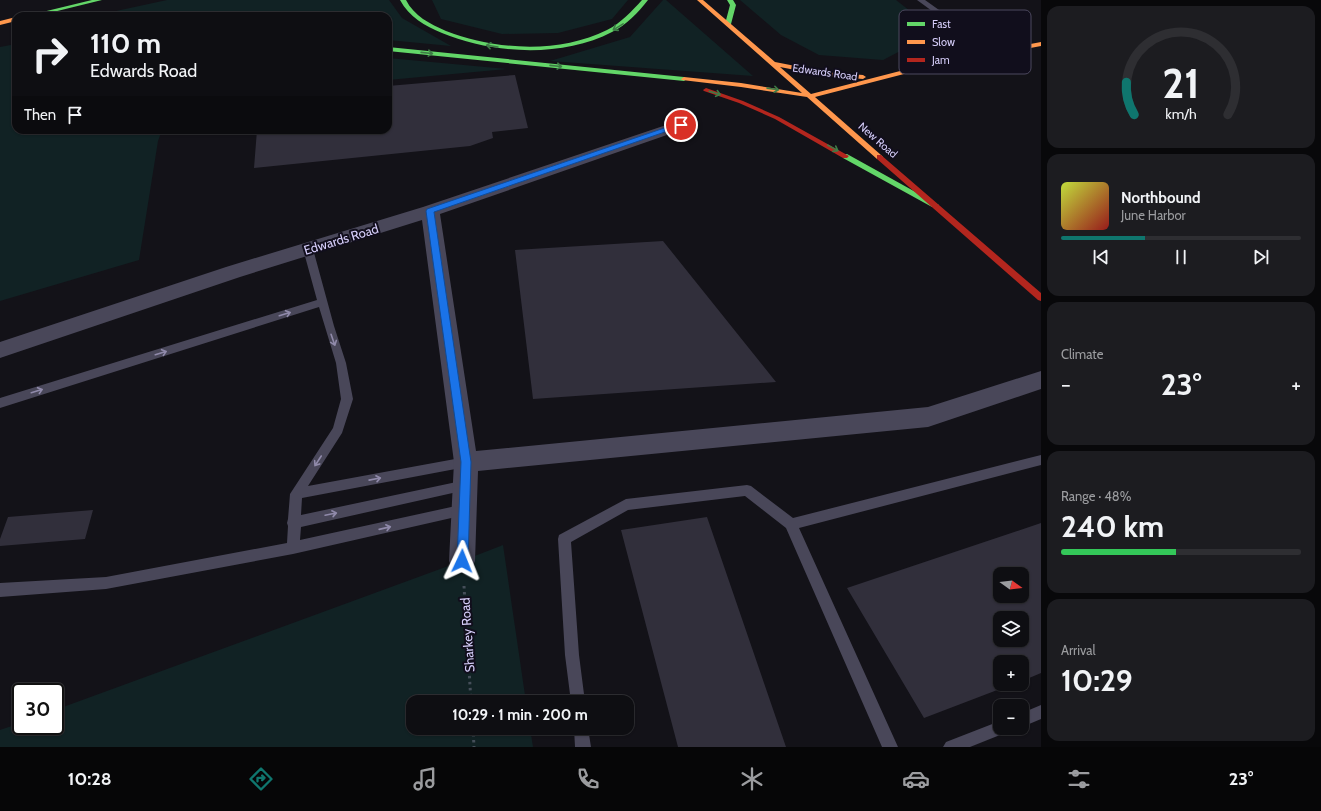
<!DOCTYPE html>
<meta charset="utf-8">
<style>
body{margin:0;font-family:Cabin,sans-serif;background:#1c1c20;color:#f1f3f6;height:100vh;display:flex;flex-direction:column;font-size:15px;white-space:nowrap}
*{box-sizing:border-box;margin:0}
p{font-size:13px;color:#9b9c9f}
.icon{flex:none;width:22px;height:22px;fill:none;stroke:currentColor;stroke-width:2;stroke-linecap:round;stroke-linejoin:round}
.map{position:relative;flex:1;overflow:hidden}
.sheet{display:flex;flex-direction:column;gap:6px;padding:6px;background:#08080a;width:280px}
.sheet>*{flex:none}
.hud{position:absolute;left:12px;top:12px;width:380px;height:122px;border-radius:12px;box-shadow:0 1px 3px #0004,0 0 0 1px #2e2e32;background:#0e0e12;color:#f1f3f6;overflow:hidden}
.needle{width:26px;rotate:105deg}
.fabs{position:absolute;left:993px;top:567px;display:grid;gap:8px}
.fabs a{display:grid;place-items:center;width:36px;height:36px;border-radius:8px;background:#0e0e12;box-shadow:0 1px 3px #0004,0 0 0 1px #2e2e32;font-size:20px}
.speed{position:absolute;left:12px;top:683px;display:flex;gap:8px;font-size:20px;font-weight:700;text-align:center}
.speed>*{display:grid;place-content:center;width:52px;height:52px;border-radius:50%;background:#0e0e12;box-shadow:0 1px 3px #0004,0 0 0 1px #2e2e32;line-height:1}
.speed .limit{border:2px solid #111;border-radius:6px;background:#fff;color:#111}
.pin{position:absolute;display:grid;place-items:center;width:34px;height:34px;color:#fff;margin:-17px;border:2px solid #fff;border-radius:50%;box-shadow:0 1px 4px #0007}
.me{position:absolute;width:44px;margin:-22px;rotate:2deg;stroke-linejoin:round;filter:drop-shadow(0 0 3px #0008)}
.turn{display:flex;align-items:center;gap:14px;height:84px;padding:0 12px;font-size:18px}
.turn .icon{width:52px;height:52px;stroke-width:2.5}
.turn b{display:block;font-size:28px;line-height:34px}
.then{display:flex;align-items:center;height:38px;padding:0 12px;background:#0003;gap:8px;font-size:15px}
.big{font-size:30px;font-weight:800;line-height:1.1}
.sheet .widget{flex:1;display:flex;flex-direction:column;justify-content:center;gap:6px;min-width:0;padding:0 14px;border-radius:12px;background:#1c1c20}
.sheet .dial{align-items:center;gap:0}
.dial svg{height:104px;overflow:visible;fill:none;stroke:#2e2e32;stroke-width:7;stroke-linecap:round;text-anchor:middle}
.dial text{fill:#f1f3f6;stroke:none}
.song{display:flex;align-items:center;gap:12px}
.cover{width:48px;height:48px;border-radius:6px;background:linear-gradient(135deg,hsl(70 70% 55%),hsl(0 70% 35%))}
.played{height:4px;border-radius:2px;background:linear-gradient(90deg,#0f766e 35%,#2e2e32 35%)}
.keys{display:flex;justify-content:space-around;direction:ltr}
.heat{display:flex;justify-content:space-between;align-items:center;font-size:22px;direction:ltr}
.charge{height:6px;border-radius:3px;background:linear-gradient(90deg,#34c759 48%,#2e2e32 0)}
.trip{position:absolute;left:406px;top:695px;width:228px;height:40px;border-radius:12px;background:#0e0e12;box-shadow:0 1px 3px #0004,0 0 0 1px #2e2e32;font-weight:800;line-height:40px;text-align:center}
.dock{display:flex;height:64px;justify-content:space-around;align-items:center;background:#060607;color:#9b9c9f}
.dock .icon{width:28px;height:28px}
.dock .selected{color:#0f766e}
.dock b{font-size:18px;color:#f1f3f6}
main{display:flex;flex:1;min-height:0}
.map>svg:first-child{display:block}
</style>
<main>
<div class="map">
<svg width="1041" height="747" viewBox="0 0 1041 747">
<rect width="100%" height="100%" fill="#131218"/>
<path fill="#112224" d="M167,0H389L402,18L451,46L388,40V16H93Z
M432,0H628L612,19L558,33L502,34L441,19Z
M663,0H666L753,76L550,61L630,37Z
M740,0H896L937,32L883,60L819,55L781,35Z
M16,44V130H162L158,141L139,260L0,301V47Z
M388,58L507,69L388,80Z
M503,545L526,702H413V728H530L533,747H0V730L21,723V726H55V710L462,561Z"/>
<path fill="#312f3b" fill-rule="evenodd" d="M515,75L528,128L492,132L493,138L470,146L254,168L257,130H388V86Z
M663,241L776,382L533,399L515,250Z
M93,510L85,539L0,546V539L8,517Z
M707,517L786,747H678L621,530Z
M1041,523V673L1022,681V662H1000V684H1013L924,718L847,588ZM1000,574H1022V596H1000ZM1000,618H1022V640H1000Z"/>
<g fill="none" stroke-linecap="round" stroke-linejoin="round">
<path stroke="#454e59" stroke-width="3" stroke-dasharray="2.5 3.5" stroke-linecap="butt" d="M464,586L471,702
M473,728L474,747"/>
<path fill="#494759" fill-rule="evenodd" d="M917,0H925L998,52L997,54H991Z
M308,246L313,249L334,326L346,363L353,399L342,433L308,486L466,457L470,458L472,462L470,466L466,467L302,498L301,515L466,480L470,481L472,485L470,489L466,490L301,527L300,540L465,504L469,506L471,510L469,514L293,554L106,589L0,597V583L106,577L287,543L288,526L287,523L288,519L290,494L333,428L341,399L336,363L319,307L0,408V398L317,300L303,249Z
M1041,455V465L799,528L898,747H882L786,528L745,496L628,510L571,542L579,655L585,702H571L565,655L558,539L559,535L626,499L747,485L751,486L793,518Z
M1041,705V719L1022,727V713Z
M1000,721V728H1007L1005,733L970,747H943L946,742Z
M574,728H588L591,747H575Z"/>
<path fill="#494759" fill-rule="evenodd" d="M681,120L687,122L689,125L687,128L440,214L476,451L928,407L1041,371V389L928,427L478,471L475,561L471,570L462,573L453,570L449,561L454,462L422,220L240,277L0,358V342L226,267L423,207Z"/>
<path fill="#63d668" fill-rule="evenodd" d="M92,0H102L37,16H26Z
M400,0H406C414,16 430,24 446,31C495,50 559,54 607,30C621,23 632,11 642,0H648C638,13 626,25 612,32C562,58 493,54 442,33C425,26 409,17 400,0Z
M727,0H733L736,5L731,24L728,26L725,24L730,5Z
M388,47L684,77L687,79L684,81L388,51Z
M843,154H847L939,205L935,207H932L843,158Z"/>
<path fill="#ff974d" fill-rule="evenodd" d="M697,0H703L775,62L826,72L863,75L866,77L863,79L826,76L780,67L811,94L935,62L1041,42V46L935,66L815,97L881,155L883,157L879,159H877L807,97L741,87L682,80L681,79L684,77L741,83L802,93Z
M16,17V21L0,25V21Z"/>
<path fill="#b3261e" fill-rule="evenodd" d="M706,88L743,101L779,117L849,156L847,158H843L775,119L739,103L704,91L703,90Z
M877,155H881L1041,293V301L1038,300L877,159Z"/>
</g>
<defs><path id="oneway-shaft" d="M-6 0H5M1.5-3L5.5 0L1.5 3" fill="none" stroke-width="1.6" stroke-linecap="round" stroke-linejoin="round"/></defs>
<g stroke="#3e7c46">
<use href="#oneway-shaft" transform="translate(618 27) rotate(149)"/>
<use href="#oneway-shaft" transform="translate(492 46) rotate(-171)"/>
<use href="#oneway-shaft" transform="translate(427 53) rotate(6)"/>
<use href="#oneway-shaft" transform="translate(556 66) rotate(6)"/>
<use href="#oneway-shaft" transform="translate(773 89) rotate(8)"/>
<use href="#oneway-shaft" transform="translate(715 93) rotate(17)"/>
<use href="#oneway-shaft" transform="translate(833 148) rotate(29)"/>
</g>
<g stroke="#908aaa">
<use href="#oneway-shaft" transform="translate(285 314) rotate(-17)"/>
<use href="#oneway-shaft" transform="translate(333 340) rotate(71)"/>
<use href="#oneway-shaft" transform="translate(161 353) rotate(-17)"/>
<use href="#oneway-shaft" transform="translate(37 391) rotate(-17)"/>
<use href="#oneway-shaft" transform="translate(318 461) rotate(123)"/>
<use href="#oneway-shaft" transform="translate(375 479) rotate(-11)"/>
<use href="#oneway-shaft" transform="translate(331 514) rotate(-12)"/>
<use href="#oneway-shaft" transform="translate(385 528) rotate(-13)"/>
</g>
<path fill="#1a73e8" stroke="#114b97" d="M679,123L685,125L434,212L471,462L468,561L466,565L462,566L459,565L457,561L461,462L426,211L427,209Z"/>
<g text-anchor="middle" stroke-width="4" stroke-linejoin="round" paint-order="stroke">
<g font-size="11" fill="#d6cefa" stroke="#110e1c">
<text transform="translate(825 72) rotate(8)" y="4">Edwards Road</text>
<text transform="translate(878 140) rotate(41)" y="4">New Road</text>
</g>
<g font-size="13" fill="#d6cefa" stroke="#110e1c">
<text transform="translate(341 239) rotate(-17)" y="5">Edwards Road</text>
<text transform="translate(467 635) rotate(-94)" y="5">Sharkey Road</text>
</g>
</g>
<rect x="899" y="10" width="132" height="64" rx="6" fill="#110e1c" stroke="#4c485f" stroke-width="1"/>
<rect x="907" y="22" width="18" height="4" fill="#63d668"/>
<rect x="907" y="40" width="18" height="4" fill="#ff974d"/>
<rect x="907" y="58" width="18" height="4" fill="#b3261e"/>
<g font-size="11" fill="#d6cefa">
<text x="932" y="28">Fast</text>
<text x="932" y="46">Slow</text>
<text x="932" y="64">Jam</text>
</g>
</svg>
<div class="fabs">
<a><svg class="needle" viewBox="-14 -14 28 28"><path d="M0-13l5 13h-10z" fill="#e53935"/><path d="M0 13l5-13h-10z" fill="#9b9c9f"/></svg></a>
<a><svg class="icon" aria-label="layers" viewBox="0 0 24 24"><path d="M12 4l9 5-9 5-9-5zM3 14l9 5 9-5"/></svg></a>
<a>+</a>
<a>−</a>
</div>
<div class="speed"><div class="limit">30</div></div>
<div class="pin" style="left:681px;top:125px;background:#d93025"><svg class="icon" aria-label="arrive" viewBox="0 0 24 24"><path d="M6 21V4h12l-3 4 3 4H6"/></svg></div>
<svg class="me" style="left:462px;top:561px" viewBox="-20 -20 40 40"><path d="M0-17L14 15 0 8-14 15z" fill="#1a73e8" stroke="#fff" stroke-width="4"/></svg>
<div class="trip">10:29 · 1 min · 200 m</div>
<div class="hud">
<div class="turn"><svg class="icon" aria-label="right" viewBox="0 0 24 24"><path d="M7 20v-9h11M14 6l5 5-5 5"/></svg><div><b>110 m</b>Edwards Road</div></div>
<div class="then">Then<svg class="icon" aria-label="arrive" viewBox="0 0 24 24"><path d="M6 21V4h12l-3 4 3 4H6"/></svg></div>
</div>
</div>
<section class="sheet">
<div class="widget dial"><svg viewBox="0 0 100 80">
<path d="M14 69A42 42 0 1 1 86 69"/>
<path d="M14 69A42 42 0 0 1 8 44" stroke="#0f766e"/>
<text x="50" y="56" font-size="32" font-weight="700">21</text>
<text x="50" y="72" font-size="11">km/h</text>
</svg></div>
<div class="widget">
<div class="song"><i class="cover"></i><div><b>Northbound</b><p>June Harbor</p></div></div>
<div class="played"></div>
<div class="keys"><svg class="icon" aria-label="previous" viewBox="0 0 24 24"><path d="M18 5L8 12l10 7zM5 5v14"/></svg><svg class="icon" aria-label="pause" viewBox="0 0 24 24"><path d="M8 5v14M16 5v14"/></svg><svg class="icon" aria-label="next" viewBox="0 0 24 24"><path d="M6 5l10 7-10 7zM19 5v14"/></svg></div>
</div>
<div class="widget"><p>Climate</p>
<div class="heat"><a>−</a><b class="big">23°</b><a>+</a></div>
</div>
<div class="widget"><p>Range · 48%</p><b class="big">240 km</b><div class="charge"></div></div>
<div class="widget"><p>Arrival</p><b class="big">10:29</b></div>
</section>
</main>
<nav class="dock">
<b>10:28</b>
<svg class="icon selected" aria-label="directions" viewBox="0 0 24 24"><path d="M12 3l9 9-9 9-9-9zM9 14v-3h6M13 9l2 2-2 2"/></svg>
<svg class="icon" aria-label="music" viewBox="0 0 24 24"><path d="M9 18V5l10-2v13"/><circle cx="6" cy="18" r="3"/><circle cx="16" cy="16" r="3"/></svg>
<svg class="icon" aria-label="phone" viewBox="0 0 24 24"><path d="M5 4h4l2 5-3 2q2 4 5 5l2-3 5 2v4C11 20 4 13 5 4z"/></svg>
<svg class="icon" aria-label="climate" viewBox="0 0 24 24"><path d="M12 3v18M4 7l16 10M4 17L20 7"/></svg>
<svg class="icon" aria-label="car" viewBox="0 0 24 24"><path d="M5 17H2v-5l4-1 3-4h7l3 4 3 1v5h-3M9 17h6M6 11h13"/><circle cx="7" cy="17" r="2"/><circle cx="17" cy="17" r="2"/></svg>
<svg class="icon" aria-label="filters" viewBox="0 0 24 24"><path d="M4 7h16M4 17h16"/><circle cx="9" cy="7" r="2"/><circle cx="15" cy="17" r="2"/></svg>
<b>23°</b>
</nav>
